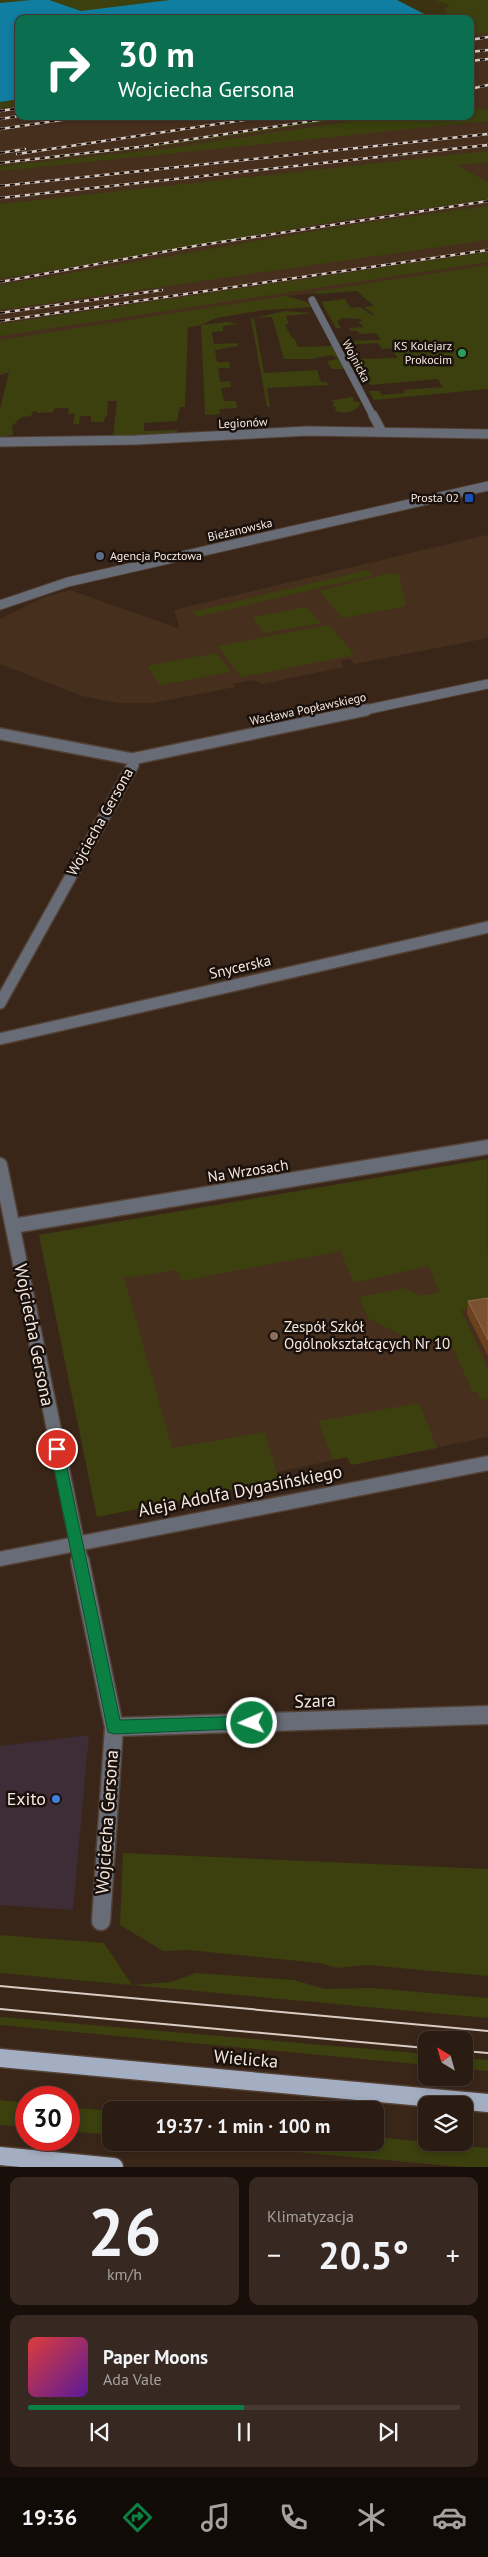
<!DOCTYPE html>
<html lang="pl">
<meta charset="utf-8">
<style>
body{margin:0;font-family:"PT Sans",sans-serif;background:#372921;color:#f1f3f6;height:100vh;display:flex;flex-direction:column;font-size:19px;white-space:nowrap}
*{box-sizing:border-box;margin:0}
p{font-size:16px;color:#a6a1a0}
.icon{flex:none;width:28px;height:28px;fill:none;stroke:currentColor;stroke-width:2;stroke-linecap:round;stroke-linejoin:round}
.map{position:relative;height:2167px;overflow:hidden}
.details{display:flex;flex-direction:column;gap:10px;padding:10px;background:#180f0a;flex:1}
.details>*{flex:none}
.guide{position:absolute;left:15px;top:15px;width:459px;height:105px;border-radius:10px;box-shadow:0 2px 8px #0003,0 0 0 1px #473a33;background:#0b6e4f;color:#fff;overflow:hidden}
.needle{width:32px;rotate:323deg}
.fabs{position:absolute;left:418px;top:2031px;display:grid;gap:10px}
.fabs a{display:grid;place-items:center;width:55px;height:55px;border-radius:10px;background:#2b1c13;box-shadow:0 2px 8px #0003,0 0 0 1px #473a33;font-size:25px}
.speed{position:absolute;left:15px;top:2086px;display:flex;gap:10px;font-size:25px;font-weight:700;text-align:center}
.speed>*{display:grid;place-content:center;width:65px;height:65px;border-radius:50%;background:#2b1c13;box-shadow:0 2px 8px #0003,0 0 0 1px #473a33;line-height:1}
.speed .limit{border:8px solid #d22;background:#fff;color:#111}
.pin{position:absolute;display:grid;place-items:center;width:42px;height:42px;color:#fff;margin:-21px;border:2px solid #fff;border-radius:50%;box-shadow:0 1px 5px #0007}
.me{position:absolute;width:55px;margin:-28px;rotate:268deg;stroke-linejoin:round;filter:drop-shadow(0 0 4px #0008)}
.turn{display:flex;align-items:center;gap:18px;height:105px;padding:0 20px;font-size:22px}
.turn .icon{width:65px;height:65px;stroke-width:2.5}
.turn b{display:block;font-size:35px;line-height:42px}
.big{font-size:38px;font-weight:700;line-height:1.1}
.details .tile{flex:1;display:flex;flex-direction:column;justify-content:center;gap:8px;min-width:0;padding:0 18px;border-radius:10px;background:#372921}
.details .dial{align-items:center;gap:0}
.dial b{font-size:65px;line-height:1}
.song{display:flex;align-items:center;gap:15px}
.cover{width:60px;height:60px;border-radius:8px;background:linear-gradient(135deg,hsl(0 70% 55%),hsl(270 70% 35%))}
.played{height:5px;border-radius:2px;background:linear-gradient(90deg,#0b8043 50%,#473a33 50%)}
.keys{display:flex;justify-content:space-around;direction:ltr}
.heat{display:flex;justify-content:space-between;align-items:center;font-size:28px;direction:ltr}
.details .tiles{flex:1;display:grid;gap:10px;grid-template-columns:1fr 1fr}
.tile:last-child{grid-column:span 2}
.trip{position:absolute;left:102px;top:2101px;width:282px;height:50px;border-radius:10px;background:#2b1c13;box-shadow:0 2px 8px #0003,0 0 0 1px #473a33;font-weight:700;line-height:50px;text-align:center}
.menu{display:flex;height:80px;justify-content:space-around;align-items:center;background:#110b08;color:#a6a1a0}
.menu .icon{width:35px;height:35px}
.menu .selected{color:#0b8043}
.menu b{font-size:22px;color:#f1f3f6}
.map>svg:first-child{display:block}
</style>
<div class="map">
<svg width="488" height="2167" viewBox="0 0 488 2167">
<rect width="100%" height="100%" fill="#392619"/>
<path fill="#3e2c36" d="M89,1735L73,1910L0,1905V1746Z"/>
<path fill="#472f1e" d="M488,30V280L364,296L358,291L351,290L287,296L306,302L312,307L265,310L216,318L201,325L87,345L0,375V108L19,106V116H470V34Z
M486,535L488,536V638L354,664L350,659L340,661L344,667L262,684L253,680L232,684L235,687L153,703H118L82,696L0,664V619L42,598L70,590L180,629L174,610Z
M488,1159V1437L351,1465L347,1457L311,1465L277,1472L279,1480L97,1517L39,1235Z"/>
<path fill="#3b400e" d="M0,0H488V33L470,36V19H19V106L0,108Z
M470,109H488V121L0,171V166L163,149L380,117L385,119L421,116H470Z
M352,116H366L163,146L0,165L156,146Z
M488,151V162L458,165L488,183V199L345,220L0,279V204Z
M488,206V240L0,310V285L350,225Z
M488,252V262L0,336V324Z
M488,265V389L374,400L369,391H379L382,395L405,393L404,390L443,387L437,379L370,385L354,359L398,358L393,352L396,351L394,348L382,349L378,343L347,345L344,341L381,340L376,333L359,334L357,331H351L349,328L364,327L358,322L362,321L361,319L340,318L341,320L337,321L341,328H336L321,302L345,299L351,308L360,307L372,315H375L364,307L374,306L357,291L318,294L312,292Z
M286,296L306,302L312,307L262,310L216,318L201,325L236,321L229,323L239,324L223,326V331L212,332L214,344L238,343V346L215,350L217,362H229L230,368H218L220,382L230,381L231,387L221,388L224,401H236L237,408L219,409L220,414L205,415L201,325L188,327L185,407H180L177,421L144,423V431L177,430V435L113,437L117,401H108L107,415L103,422H91V416H80L79,424H73L75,414H68L69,408H55L53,412L36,413L37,411H33L31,416L22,417L12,426L13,435L0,437V409L9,372L0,375V340Z
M285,311L313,313L286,316L289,324L285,325L292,338H294L298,347L333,346L345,369H332L327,361L338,359L331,355L310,359H284L272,317L254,318L264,373L317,370L321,382H327L328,385L267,388L270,406L267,407L251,319Z
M351,397L354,398L353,401L361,403C356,412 347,414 335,411L336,407L333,406L334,402L330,401Z
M367,570L373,575L197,617L192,612Z
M390,573L399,574L406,606L342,618L319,591Z
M307,607L321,623L265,633L252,617Z
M329,625L355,655L241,677L217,646Z
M216,653L231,672L160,685L147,666Z
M487,1159L488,1304L461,1310L488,1369V1398L480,1400L477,1392H473L448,1338L419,1344L368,1318L359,1297L406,1288L421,1296L440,1292L428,1266L354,1283L340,1251L181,1281L177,1270L124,1278L172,1448L264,1432L279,1480L97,1517L39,1235Z
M419,1403L437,1448L351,1465L347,1457L333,1460L318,1421Z
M123,1853L488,1869V1976L367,1965L337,1968L320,1963L188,1950L163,1951L120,1925Z
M0,1935L104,1943L132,1985L171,1982L196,1973L294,1980L325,1989L371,1988L488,1998V2018L0,1973Z
M0,2017L426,2054V2065L0,2025Z
M464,2058L488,2060V2071L464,2069Z
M0,2100L26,2103V2127L0,2125Z
M69,2107L111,2111V2135L69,2131Z
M376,2137L488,2148V2167H463L196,2143L376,2142Z"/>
<path fill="#3a3211" d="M397,0H435L450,5L445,9L446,13L458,19H434Z"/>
<path fill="#107ea0" d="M31,0H49L81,11L170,0H397L434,19H19V99L0,102V3Z"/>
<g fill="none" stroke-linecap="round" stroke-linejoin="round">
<g stroke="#534135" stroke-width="8">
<path id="minor-far4" d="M312,300L373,416"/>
</g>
<g stroke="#534135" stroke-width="11">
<path id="minor-far3" d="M373,415L382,432
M0,442L136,440L308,431L488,434
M0,605L68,582L488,486
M360,711L488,684"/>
</g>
<g stroke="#534135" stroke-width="14">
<path id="minor-far2" d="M0,734L132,759L366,710
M0,1003L133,765L132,759
M0,1039L488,927"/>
</g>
<g stroke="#534135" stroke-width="17">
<path id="minor-far1" d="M0,1165L81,1562
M13,1226L488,1147
M0,1559L488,1463"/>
</g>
<g stroke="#534135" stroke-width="21">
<path id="minor" d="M80,1561L114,1727L101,1921
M114,1727L488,1715"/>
</g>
<g stroke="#534135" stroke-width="21">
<path id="major" d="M0,2058L488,2103
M0,2156L114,2167"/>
</g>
<use href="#minor-far4" stroke="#686c76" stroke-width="7"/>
<use href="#minor-far3" stroke="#686c76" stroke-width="9"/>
<use href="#minor-far2" stroke="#686c76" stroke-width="11"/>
<use href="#minor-far1" stroke="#686c76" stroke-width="14"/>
<use href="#minor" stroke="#686c76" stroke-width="18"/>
<use href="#major" stroke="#a4aec2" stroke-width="18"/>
<path stroke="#daccc4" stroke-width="2" d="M0,1986L488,2031
M0,2009L426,2048
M464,2051L488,2053"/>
<g stroke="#daccc4" stroke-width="2.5">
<path id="rail" d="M470,40L488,37
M470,52L488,50
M470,61L488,59
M470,89L488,85
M0,111L19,108
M0,119L19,116
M0,129L89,116
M0,153L25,149
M17,154L271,116
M0,163L139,147L346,116
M0,186L488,134
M0,198L488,145
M0,282L195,246L488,201
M0,313L162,290
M0,321L488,250"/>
</g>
<use href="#rail" stroke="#1a110c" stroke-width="2" stroke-dasharray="5" stroke-linecap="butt"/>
</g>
<path fill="#6b401d" d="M488,1298V1356L467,1314L468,1301Z"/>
<path fill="#7a5232" stroke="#8d694d" d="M488,1298V1340L468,1301Z"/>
<path fill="#0b8043" stroke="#07532c" d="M57,1444L63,1449L120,1720L252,1716L257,1718L259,1723L257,1728L114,1734L108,1732L50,1449Z"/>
<circle fill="#2e9e5b" stroke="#1a110c" stroke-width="2" cx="462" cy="353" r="5"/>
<rect fill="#1a4fb4" stroke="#1a110c" stroke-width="2" x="464" y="493" width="10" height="10" rx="2.5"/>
<circle fill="#5c6f8a" stroke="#1a110c" stroke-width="2" cx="100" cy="556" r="5"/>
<circle fill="#8d6e63" stroke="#1a110c" stroke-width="2" cx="274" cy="1336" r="5"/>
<circle fill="#3f7fe0" stroke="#1a110c" stroke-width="2" cx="56" cy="1799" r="5"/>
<g text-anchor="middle" stroke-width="5" stroke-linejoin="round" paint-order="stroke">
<g font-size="12" fill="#f5e8e0" stroke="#1a110c" text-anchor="end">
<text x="452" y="350">KS Kolejarz<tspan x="452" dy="14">Prokocim</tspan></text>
<text x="459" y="502">Prosta 02</text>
<text x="110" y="560" text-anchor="start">Agencja Pocztowa</text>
</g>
<g font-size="12" fill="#f5e8e0" stroke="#1a110c">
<text transform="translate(356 361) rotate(62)" y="4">Wojnicka</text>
<text transform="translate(243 423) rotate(-3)" y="4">Legionów</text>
<text transform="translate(240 530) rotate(-13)" y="4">Bieżanowska</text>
<text transform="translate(308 709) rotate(-12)" y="4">Wacława Popławskiego</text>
</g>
<g font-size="15" fill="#f5e8e0" stroke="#1a110c">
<text transform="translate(100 822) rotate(-61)" y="5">Wojciecha Gersona</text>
<text transform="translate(240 967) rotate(-13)" y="5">Snycerska</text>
<text transform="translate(248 1171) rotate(-9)" y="5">Na Wrzosach</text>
</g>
<g font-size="15" fill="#f5e8e0" stroke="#1a110c" text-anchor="start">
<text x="284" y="1332">Zespół Szkół<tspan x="284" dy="17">Ogólnokształcących Nr 10</tspan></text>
</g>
<g font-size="18" fill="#f5e8e0" stroke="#1a110c">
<text transform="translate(34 1335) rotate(79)" y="6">Wojciecha Gersona</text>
<text transform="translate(240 1491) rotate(-11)" y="6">Aleja Adolfa Dygasińskiego</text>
<text transform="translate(315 1701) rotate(-2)" y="6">Szara</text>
<text transform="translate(107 1822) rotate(-86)" y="6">Wojciecha Gersona</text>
<text transform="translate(246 2059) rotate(5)" y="6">Wielicka</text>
</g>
<g font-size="18" fill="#f5e8e0" stroke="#1a110c" text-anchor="end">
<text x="46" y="1805">Exito</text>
</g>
</g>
</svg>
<div class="fabs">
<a><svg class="needle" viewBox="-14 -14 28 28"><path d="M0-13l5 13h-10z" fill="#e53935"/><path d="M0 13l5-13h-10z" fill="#a6a1a0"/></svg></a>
<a><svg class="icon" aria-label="layers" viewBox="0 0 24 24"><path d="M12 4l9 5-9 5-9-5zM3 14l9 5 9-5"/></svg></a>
</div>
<div class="speed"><div class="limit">30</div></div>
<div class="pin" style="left:57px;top:1449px;background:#d93025"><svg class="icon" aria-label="arrive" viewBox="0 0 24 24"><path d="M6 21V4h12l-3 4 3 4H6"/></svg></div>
<svg class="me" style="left:252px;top:1723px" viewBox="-20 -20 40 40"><circle r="17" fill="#0b8043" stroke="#fff" stroke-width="3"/><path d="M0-11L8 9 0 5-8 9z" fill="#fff"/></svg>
<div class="trip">19:37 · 1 min · 100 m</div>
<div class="guide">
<div class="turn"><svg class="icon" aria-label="right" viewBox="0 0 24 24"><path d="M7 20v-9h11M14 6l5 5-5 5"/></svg><div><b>30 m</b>Wojciecha Gersona</div></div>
</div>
</div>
<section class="details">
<div class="tiles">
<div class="tile dial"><b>26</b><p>km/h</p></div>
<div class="tile"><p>Klimatyzacja</p>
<div class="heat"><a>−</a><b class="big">20.5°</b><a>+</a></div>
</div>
<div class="tile">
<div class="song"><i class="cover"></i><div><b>Paper Moons</b><p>Ada Vale</p></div></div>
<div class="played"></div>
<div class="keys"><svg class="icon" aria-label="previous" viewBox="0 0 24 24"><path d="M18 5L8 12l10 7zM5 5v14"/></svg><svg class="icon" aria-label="pause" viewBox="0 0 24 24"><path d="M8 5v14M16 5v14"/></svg><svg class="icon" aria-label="next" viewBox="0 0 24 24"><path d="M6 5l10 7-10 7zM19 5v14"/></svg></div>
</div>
</div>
</section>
<nav class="menu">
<b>19:36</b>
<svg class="icon selected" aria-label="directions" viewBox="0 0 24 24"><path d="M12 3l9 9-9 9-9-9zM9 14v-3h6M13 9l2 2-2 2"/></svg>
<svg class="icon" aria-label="music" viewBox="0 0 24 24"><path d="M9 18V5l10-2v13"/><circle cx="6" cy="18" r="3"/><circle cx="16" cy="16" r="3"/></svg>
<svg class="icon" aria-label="phone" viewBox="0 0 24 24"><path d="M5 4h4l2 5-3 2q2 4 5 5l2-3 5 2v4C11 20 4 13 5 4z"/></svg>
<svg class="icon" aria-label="climate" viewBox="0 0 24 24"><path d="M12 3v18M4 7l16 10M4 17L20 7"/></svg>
<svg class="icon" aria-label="car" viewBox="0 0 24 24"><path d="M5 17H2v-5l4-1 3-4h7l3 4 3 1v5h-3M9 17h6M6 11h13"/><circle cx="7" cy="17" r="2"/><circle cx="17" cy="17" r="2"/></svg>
</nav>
